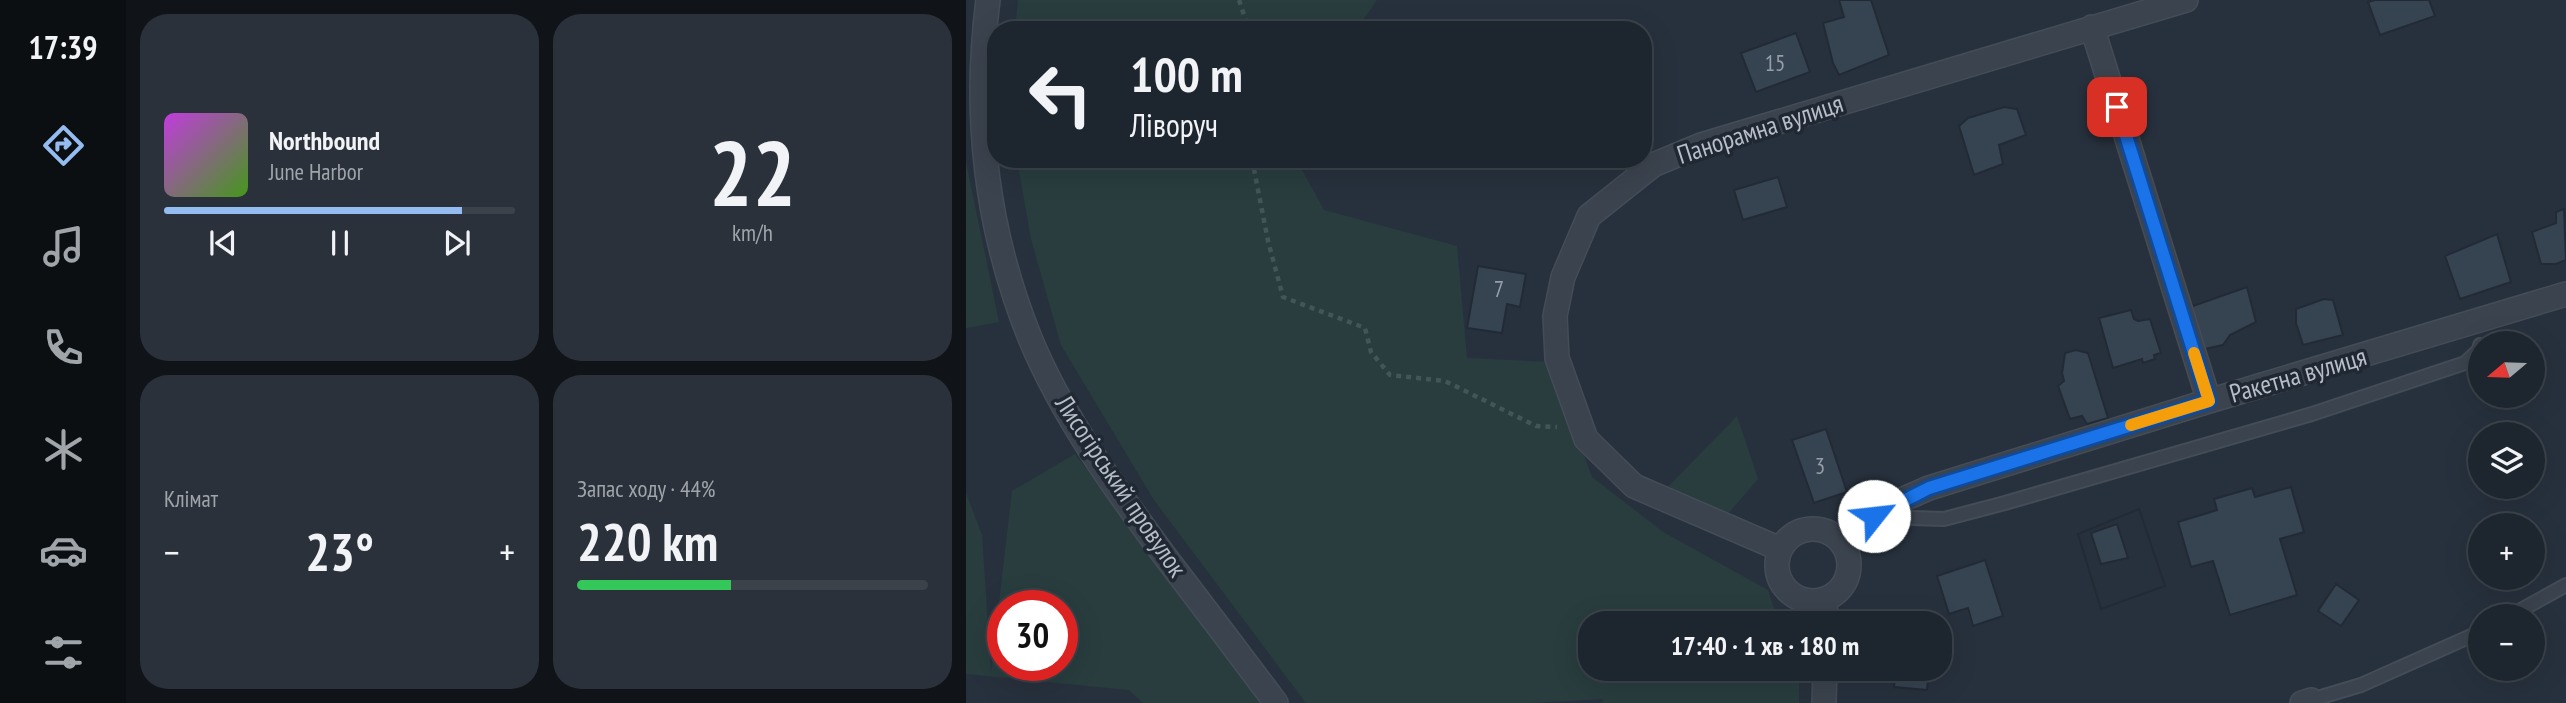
<!DOCTYPE html>
<html lang="uk">
<meta charset="utf-8">
<style>
body{margin:0;font-family:"PT Sans Narrow",sans-serif;background:#2a313a;color:#f1f3f6;height:100vh;display:flex;flex-direction:column;font-size:26px;white-space:nowrap}
*{box-sizing:border-box;margin:0}
p{font-size:23px;color:#a0a5aa}
.icon{flex:none;width:38px;height:38px;fill:none;stroke:currentColor;stroke-width:2;stroke-linecap:round;stroke-linejoin:round}
.map{position:relative;flex:1;overflow:hidden}
.side{display:flex;flex-direction:column;gap:14px;padding:14px;background:#101419;width:840px}
.side>*{flex:none}
.top-card{position:absolute;left:21px;top:21px;width:665px;height:147px;border-radius:28px;box-shadow:0 7px 28px #0002,0 0 0 2px #3b424a;background:#1d252e;color:#f1f3f6;overflow:hidden}
.needle{width:46px;rotate:251deg}
.tools{position:absolute;left:1502px;top:331px;display:grid;gap:14px}
.tools a{display:grid;place-items:center;width:77px;height:77px;border-radius:50%;background:#1d252e;box-shadow:0 7px 28px #0002,0 0 0 2px #3b424a;font-size:35px}
.speed{position:absolute;left:21px;top:590px;display:flex;gap:14px;font-size:35px;font-weight:700;text-align:center}
.speed>*{display:grid;place-content:center;width:91px;height:91px;border-radius:50%;background:#1d252e;box-shadow:0 7px 28px #0002,0 0 0 2px #3b424a;line-height:1}
.speed .limit{border:10px solid #d22;background:#fff;color:#111}
.pin{position:absolute;display:grid;place-items:center;width:60px;height:60px;color:#fff;margin:-30px;border-radius:14px;box-shadow:0 4px 10px #0006}
.me{position:absolute;width:77px;margin:-38px;rotate:61deg;stroke-linejoin:round;filter:drop-shadow(0 0 5px #0008)}
.turn{display:flex;align-items:center;gap:24px;height:147px;padding:0 28px;font-size:32px}
.turn .icon{width:91px;height:91px;stroke-width:2.5}
.turn b{display:block;font-size:49px;line-height:60px}
.big{font-size:52px;font-weight:600;line-height:1.1}
.side .widget{flex:1;display:flex;flex-direction:column;justify-content:center;gap:10px;min-width:0;padding:0 24px;border-radius:28px;background:#2a313a}
.side .dial{align-items:center;gap:0}
.dial b{font-size:91px;line-height:1}
.song{display:flex;align-items:center;gap:21px}
.cover{width:84px;height:84px;border-radius:10px;background:linear-gradient(135deg,hsl(290 70% 55%),hsl(100 70% 35%))}
.played{height:7px;border-radius:4px;background:linear-gradient(90deg,#94bcf0 85%,#3b424a 85%)}
.keys{display:flex;justify-content:space-around;direction:ltr}
.heat{display:flex;justify-content:space-between;align-items:center;font-size:38px;direction:ltr}
.charge{height:10px;border-radius:5px;background:linear-gradient(90deg,#34c759 44%,#3b424a 0)}
.side .tiles{flex:1;display:grid;gap:14px;grid-template-columns:repeat(2,1fr)}
.trip{position:absolute;left:612px;top:611px;width:374px;height:70px;border-radius:28px;background:#1d252e;box-shadow:0 7px 28px #0002,0 0 0 2px #3b424a;font-weight:600;line-height:70px;text-align:center}
main{display:flex;flex:1;min-height:0}
.tab-bar{display:flex;flex-direction:column;width:126px;justify-content:space-around;align-items:center;background:#0c0f12;color:#a0a5aa}
.tab-bar .icon{width:49px;height:49px}
.tab-bar .on{color:#94bcf0}
.tab-bar b{font-size:32px;color:#f1f3f6}
.map>svg:first-child{display:block}
</style>
<main>
<nav class="tab-bar">
<b>17:39</b>
<svg class="icon on" aria-label="directions" viewBox="0 0 24 24"><path d="M12 3l9 9-9 9-9-9zM9 14v-3h6M13 9l2 2-2 2"/></svg>
<svg class="icon" aria-label="music" viewBox="0 0 24 24"><path d="M9 18V5l10-2v13"/><circle cx="6" cy="18" r="3"/><circle cx="16" cy="16" r="3"/></svg>
<svg class="icon" aria-label="phone" viewBox="0 0 24 24"><path d="M5 4h4l2 5-3 2q2 4 5 5l2-3 5 2v4C11 20 4 13 5 4z"/></svg>
<svg class="icon" aria-label="climate" viewBox="0 0 24 24"><path d="M12 3v18M4 7l16 10M4 17L20 7"/></svg>
<svg class="icon" aria-label="car" viewBox="0 0 24 24"><path d="M5 17H2v-5l4-1 3-4h7l3 4 3 1v5h-3M9 17h6M6 11h13"/><circle cx="7" cy="17" r="2"/><circle cx="17" cy="17" r="2"/></svg>
<svg class="icon" aria-label="filters" viewBox="0 0 24 24"><path d="M4 7h16M4 17h16"/><circle cx="9" cy="7" r="2"/><circle cx="15" cy="17" r="2"/></svg>
</nav>
<section class="side">
<div class="tiles">
<div class="widget">
<div class="song"><i class="cover"></i><div><b>Northbound</b><p>June Harbor</p></div></div>
<div class="played"></div>
<div class="keys"><svg class="icon" aria-label="previous" viewBox="0 0 24 24"><path d="M18 5L8 12l10 7zM5 5v14"/></svg><svg class="icon" aria-label="pause" viewBox="0 0 24 24"><path d="M8 5v14M16 5v14"/></svg><svg class="icon" aria-label="next" viewBox="0 0 24 24"><path d="M6 5l10 7-10 7zM19 5v14"/></svg></div>
</div>
<div class="widget dial"><b>22</b><p>km/h</p></div>
<div class="widget"><p>Клімат</p>
<div class="heat"><a>−</a><b class="big">23°</b><a>+</a></div>
</div>
<div class="widget"><p>Запас ходу · 44%</p><b class="big">220 km</b><div class="charge"></div></div>
</div>
</section>
<div class="map">
<svg width="1600" height="703" viewBox="0 0 1600 703">
<rect width="100%" height="100%" fill="#27313d"/>
<path fill="#293d3e" fill-rule="evenodd" d="M52,0H411L390,30H49Z
M51,159H330L358,210L491,246L501,358L584,362L626,477L697,532L802,590L813,623H625V668L829,669L833,683V703H635L638,699L564,703H340L188,500L95,345L65,239Z
M0,162L33,322L0,328Z
M771,416L792,479L760,516L702,487Z
M109,454L295,703H177L163,690L0,674V493L16,535L25,672L46,491ZM37,606H96V665H37Z"/>
<path fill="#364351" stroke="#222a35" stroke-width="2" fill-rule="evenodd" d="M905,0L923,55L873,75L867,63L857,23L878,17L873,0Z
M1409,0H1463L1469,16L1414,35L1402,2Z
M830,33L844,72L790,92L775,53Z
M1038,107L1051,109L1060,135L1033,145L1037,164L1008,175L993,126L1002,118Z
M812,177L821,207L777,220L768,190Z
M1598,209L1600,260L1590,264H1575L1566,232L1590,223V212Z
M1531,234L1545,282L1494,299L1479,256Z
M512,266L560,274L554,307L541,304L536,333L501,328Z
M1281,287L1290,322L1264,335L1257,345L1239,349L1224,307Z
M1358,299L1367,300L1377,335L1337,345L1330,323V309Z
M1165,310L1168,319L1172,321L1184,319L1195,353L1188,355L1189,359L1177,363L1176,359L1147,368L1133,318Z
M1110,350L1122,353L1142,418L1121,424L1116,416L1104,419L1092,386L1098,381L1096,373L1099,353Z
M860,429L881,492L848,503L826,440Z
M1325,487L1338,532L1314,539L1331,595L1264,615L1247,561L1225,567L1212,522L1251,510L1248,499L1286,488L1289,497Z
M1173,509L1199,586L1135,609L1112,534ZM1151,524L1162,558L1135,564L1125,533Z
M1173,509L1199,586L1135,609L1112,534Z
M1019,560L1037,616L1007,626L1002,608L983,614L971,576Z
M1370,584L1393,600L1375,626L1352,611Z
M930,668H963L961,690L928,687Z"/>
<g fill="none" stroke-linecap="round" stroke-linejoin="round">
<g stroke="#444c57" stroke-width="16">
<path id="lane" d="M915,517L978,519L1039,503L1346,414L1499,363L1513,350L1514,345
M1544,616L1600,585
M1345,700L1395,685L1514,632"/>
</g>
<g stroke="#444c57" stroke-width="26">
<path id="street" d="M22,0C7,117 20,229 64,338C97,418 150,490 201,559C238,607 274,655 310,703
M1126,27L1243,401
M811 565a36 36 0 1 1 72 0a36 36 0 1 1-72 0Z
M872,538L940,498L963,488L1243,401L1600,294
M814,549L668,486L620,439L591,358L589,316L597,277L623,216L687,165L735,145L1220,0
M859,600L860,623
M858,703L859,668
M1336,703L1345,700"/>
</g>
<path stroke="#425656" stroke-width="4.5" stroke-dasharray="5 5" stroke-linecap="butt" d="M273,0L283,30
M286,159L302,241L317,297L399,328L405,352L424,375L479,381L570,426L591,427"/>
<use href="#lane" stroke="#3b434e" stroke-width="12"/>
<use href="#street" stroke="#3b434e" stroke-width="23"/>
</g>
<g fill="none" stroke-linecap="round" stroke-linejoin="round">
<g stroke="#114b97" stroke-width="18">
<path id="route" d="M908,516L963,488L1243,401L1151,107"/>
</g>
<use href="#route" stroke="#1a73e8" stroke-width="12"/>
<path stroke="#f59e0b" stroke-width="12" d="M1165,425L1243,401L1228,353"/>
</g>
<g text-anchor="middle" stroke-width="7" stroke-linejoin="round" paint-order="stroke">
<g font-size="23" fill="#969ea9">
<text x="809" y="71">15</text>
<text x="533" y="297">7</text>
<text x="854" y="474">3</text>
</g>
<g font-size="26" fill="#b7bec8" stroke="#202833">
<text transform="translate(794 129) rotate(-18)" y="9">Панорамна вулиця</text>
<text transform="translate(1332 375) rotate(-16)" y="9">Ракетна вулиця</text>
<text transform="translate(155 486) rotate(56)" y="9">Лисогірський провулок</text>
</g>
</g>
</svg>
<div class="tools">
<a><svg class="needle" viewBox="-14 -14 28 28"><path d="M0-13l5 13h-10z" fill="#e53935"/><path d="M0 13l5-13h-10z" fill="#a0a5aa"/></svg></a>
<a><svg class="icon" aria-label="layers" viewBox="0 0 24 24"><path d="M12 4l9 5-9 5-9-5zM3 14l9 5 9-5"/></svg></a>
<a>+</a>
<a>−</a>
</div>
<div class="speed"><div class="limit">30</div></div>
<div class="pin" style="left:1151px;top:107px;background:#d93025"><svg class="icon" aria-label="arrive" viewBox="0 0 24 24"><path d="M6 21V4h12l-3 4 3 4H6"/></svg></div>
<svg class="me" style="left:908px;top:516px" viewBox="-20 -20 40 40"><circle r="19" fill="#fff"/><path d="M0-13L10 11 0 6-10 11z" fill="#1a73e8"/></svg>
<div class="trip">17:40 · 1 хв · 180 m</div>
<div class="top-card">
<div class="turn"><svg class="icon" aria-label="left" viewBox="0 0 24 24"><path d="M17 20v-9H6M10 6l-5 5 5 5"/></svg><div><b>100 m</b>Ліворуч</div></div>
</div>
</div>
</main>
